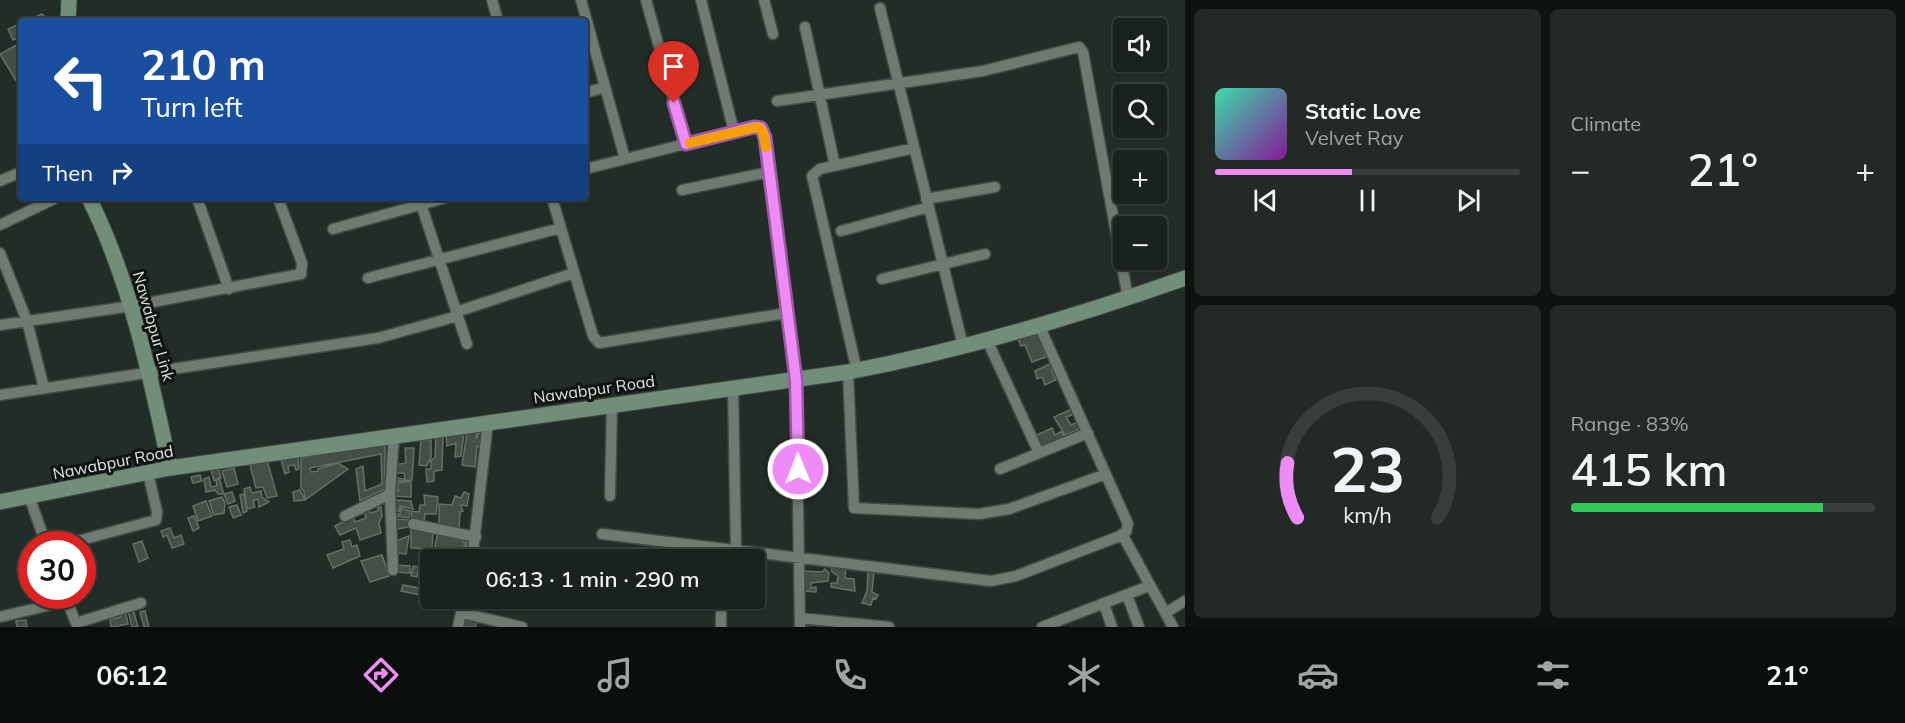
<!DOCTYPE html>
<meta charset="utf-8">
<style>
body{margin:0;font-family:Mulish,sans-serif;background:#232a26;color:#f1f3f6;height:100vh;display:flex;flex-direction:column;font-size:22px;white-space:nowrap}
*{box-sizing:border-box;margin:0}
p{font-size:20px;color:#9fa4a4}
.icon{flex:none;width:33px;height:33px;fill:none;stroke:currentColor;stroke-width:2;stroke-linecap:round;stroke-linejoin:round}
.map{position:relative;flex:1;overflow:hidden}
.sheet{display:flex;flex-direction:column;gap:9px;padding:9px;background:#0e1310;width:720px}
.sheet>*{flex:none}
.banner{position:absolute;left:18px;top:18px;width:570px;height:183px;border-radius:6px;box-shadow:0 2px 4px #0004,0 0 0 2px #383f3b;background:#1a4fa0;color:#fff;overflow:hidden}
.buttons{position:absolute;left:1113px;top:18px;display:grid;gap:12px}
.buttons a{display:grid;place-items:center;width:54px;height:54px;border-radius:6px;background:#1a221d;box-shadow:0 2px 4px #0004,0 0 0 2px #383f3b;font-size:30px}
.speed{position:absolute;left:18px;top:531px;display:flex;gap:12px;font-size:30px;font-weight:700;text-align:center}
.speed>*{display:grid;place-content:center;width:78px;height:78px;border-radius:50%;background:#1a221d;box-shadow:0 2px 4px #0004,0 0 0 2px #383f3b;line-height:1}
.speed .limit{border:9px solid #d22;background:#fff;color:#111}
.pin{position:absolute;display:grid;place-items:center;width:51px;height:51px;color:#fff;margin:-62px -26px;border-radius:50% 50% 50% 0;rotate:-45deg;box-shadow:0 0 6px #0007}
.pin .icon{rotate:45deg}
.me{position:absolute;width:66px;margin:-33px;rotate:359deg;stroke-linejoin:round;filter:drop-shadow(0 0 4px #0008)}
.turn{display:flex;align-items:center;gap:21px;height:126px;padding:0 24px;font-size:27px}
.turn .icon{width:78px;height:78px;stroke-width:2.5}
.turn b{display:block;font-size:42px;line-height:51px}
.then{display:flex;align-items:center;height:57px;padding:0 24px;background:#0003;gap:12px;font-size:22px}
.big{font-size:45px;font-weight:600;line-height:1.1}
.sheet .card{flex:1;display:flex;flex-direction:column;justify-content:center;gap:9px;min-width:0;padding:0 21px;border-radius:9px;background:#232a26}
.sheet .dial{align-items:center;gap:0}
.dial svg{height:156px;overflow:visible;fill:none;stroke:#383f3b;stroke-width:7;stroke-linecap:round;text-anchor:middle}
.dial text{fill:#f1f3f6;stroke:none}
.song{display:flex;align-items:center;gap:18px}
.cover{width:72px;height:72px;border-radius:9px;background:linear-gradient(135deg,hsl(160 70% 55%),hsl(290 70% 35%))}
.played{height:6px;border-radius:3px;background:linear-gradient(90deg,#ef8bf7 45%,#383f3b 45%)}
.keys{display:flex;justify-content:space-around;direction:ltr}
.heat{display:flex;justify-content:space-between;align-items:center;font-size:33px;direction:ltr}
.charge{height:9px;border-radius:4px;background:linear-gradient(90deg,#34c759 83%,#383f3b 0)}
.sheet .tiles{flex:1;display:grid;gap:9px;grid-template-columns:repeat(2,1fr)}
.trip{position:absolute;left:420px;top:549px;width:345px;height:60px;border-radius:6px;background:#1a221d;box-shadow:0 2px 4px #0004,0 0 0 2px #383f3b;font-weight:600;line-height:60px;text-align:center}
.dock{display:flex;height:96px;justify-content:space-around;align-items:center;background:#0a0e0c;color:#9fa4a4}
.dock .icon{width:42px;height:42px}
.dock .on{color:#ef8bf7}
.dock b{font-size:27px;color:#f1f3f6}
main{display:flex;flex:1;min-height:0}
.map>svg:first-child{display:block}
</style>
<main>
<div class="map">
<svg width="1185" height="627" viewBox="0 0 1185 627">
<rect width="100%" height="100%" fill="#232d27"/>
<path fill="#444f48" stroke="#646f67" stroke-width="1.5" d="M42,14L50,21H26Z
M21,23V37L13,40L8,29Z
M20,43L21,45V89L0,54Z
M1037,333L1046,357L1032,362L1025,345L1021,346L1018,339Z
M1052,363L1055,368L1051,370L1056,380L1045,385L1042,377L1037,379L1035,371Z
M1072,409L1075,414L1066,417L1071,425L1078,422L1081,429L1065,435L1054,417Z
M1052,428L1055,435L1062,431L1065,440L1041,449L1037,435Z
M477,431L476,439L479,432L484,431V439L480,440V447L477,446L475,467L462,465L467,433Z
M464,433L461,456L455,457L456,443L447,446L446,436Z
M436,436H443L442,470L434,471V481L427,482L426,469H431V460L435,458Z
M421,439L431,440V457L427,466L419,465Z
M385,443V489L360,501L356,469L363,466L365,491L382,484L381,454L310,468L311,472L318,471V469L338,463L348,469L305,500L304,491L301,488V458Z
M405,448H414L412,480L396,481L395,478L405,479L404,473H395V465L406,463Z
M298,457L299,469L296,470L294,465L288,466L289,472L285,474L281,460Z
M267,460L277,496L267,498L263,487L256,488L250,465Z
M218,467L221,478L214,481L211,470Z
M234,468L238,484L227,487L222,471Z
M200,475L202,481L193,483L191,477Z
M209,477L211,487L217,486L216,480L219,478L224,494H218L215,490L206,492L204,479Z
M411,481V497L392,496V492L398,491V483Z
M250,487L252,493L261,491L262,497L269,502L259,507L258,499L253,501L255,507L247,509L244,489Z
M300,490L305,500L294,501L293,492Z
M232,492L235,501L228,504L224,494Z
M464,492L469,494L467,506L461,505V507L463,511L460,512L459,529L439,525V504L452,505L455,496L461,498Z
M244,494L247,511L243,513L240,495Z
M424,495L438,497L436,514H425L424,522L411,523L412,511L419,512L420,505H425Z
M222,497L225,503L224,513L214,515L209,501Z
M395,500L411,501L413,509L400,506L399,511L394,510Z
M206,501L212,516L198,521L193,506Z
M237,505L241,515L233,518L229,507Z
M378,507H381L382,516L379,523L381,533L360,540L356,528L340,535L335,526L353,516L355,522L366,518L364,510L369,508L370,513L378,511Z
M401,508L410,511L409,518L397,516V519L409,520L408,527L393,530V514H400Z
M194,516L199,528L193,531L188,518Z
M411,526L433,530L432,549L411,548Z
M170,528L174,538L181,535L184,544L172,548L167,535L163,537L161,531Z
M438,532L462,536L461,540L465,543L463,550L450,548L448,557L433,555Z
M409,536L406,554L398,553V540Z
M464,538L472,539L468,560H443L451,558V551L464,552L467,543Z
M350,540L352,547L357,545L360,556L333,568L327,555L344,549L342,542Z
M142,541L148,558L139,562L133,544Z
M382,555L389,576L370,582L361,561Z
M397,565L410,566V573L394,572Z
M413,566L419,567L417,577L411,576Z
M831,566L846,568L845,578L854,579L855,591L831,587V583H837L838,576L832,572Z
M825,569L829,573L828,581L811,583V588L816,587V592L804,591L803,571L822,572Z
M868,569L874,571L872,592L878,595L876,599L873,598L871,605L862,603L867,591Z
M425,583L430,584V599L423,597Z
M403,585L419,588L420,595L401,591Z
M460,598L459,606L433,599V598Z
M475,599L484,600L481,613L465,610L466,607H471Z
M133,609L138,627H132L128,611Z
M125,610L128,624L111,627L110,619L121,617L119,612Z
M145,611L149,627H144L140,612Z
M464,617L478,621L475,627H462Z
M26,620L27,627H17L16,621Z"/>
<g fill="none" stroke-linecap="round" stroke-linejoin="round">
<g stroke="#424b46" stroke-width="13">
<path id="street" d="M492,0L498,21
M581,0L625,159
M646,0L686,144
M701,0L734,132
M764,0L773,34
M880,8L963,346
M805,27L835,166
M585,93L605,87
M777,101L983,71L1079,47L1083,52L1128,298
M585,169L754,127H758L763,132L796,380L800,627
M0,181L21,172
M682,190L769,172
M197,198L229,289
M419,198L467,344
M552,198L593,336L599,343L787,313
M926,199L995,187
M0,225L56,198
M333,229L445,198
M841,231L929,207
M0,253L27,321L44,388
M368,278L561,228
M882,279L985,254
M456,312L574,273
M0,325L132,306L301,274L302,263L278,198
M987,340L1039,453
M857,371L812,176L820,169L914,148
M848,372L854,508L979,514L1009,509L1106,474
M733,388L736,551
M0,395L378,338L458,316
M1000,469L1088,433
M29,496L46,544
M610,496L612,405
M345,516L390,494
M413,524L476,537
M602,534L991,581L1016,576L1120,536L1126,532L1128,524L1039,325
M1122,534L1173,627
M66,544L156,520L157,512L148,473
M472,560L488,422
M393,570L390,494L394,435
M1127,595L1139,627
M65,596L76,623L141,603
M1104,604L1112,627
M462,613L522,627
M1165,613L1185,601
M0,617L67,601
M800,618L889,627
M458,627L464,598
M721,627V598
M1042,627L1149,586"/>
</g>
<g stroke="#424b46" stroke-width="17">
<path id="secondary" d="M68,21L69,0
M89,198C131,283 150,375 170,468
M0,502L170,468L848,372C963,350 1075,317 1185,278"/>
</g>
<use href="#street" stroke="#6f7a72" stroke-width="10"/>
<use href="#secondary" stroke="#708e7a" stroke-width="15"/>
</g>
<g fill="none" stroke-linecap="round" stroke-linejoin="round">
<g stroke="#9b5aa1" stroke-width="15">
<path id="route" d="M674,103L686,144L754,127L761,128L765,137L796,380L798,469"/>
</g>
<use href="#route" stroke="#ef8bf7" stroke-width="10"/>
<path stroke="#f59e0b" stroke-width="10" d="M690,143L758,127L763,132L766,147"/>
</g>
<g text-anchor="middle" stroke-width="6" stroke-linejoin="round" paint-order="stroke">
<g font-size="16" fill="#dde3df" stroke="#101411">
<text transform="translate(154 326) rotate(74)" y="6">Nawabpur Link</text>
<text transform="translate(594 389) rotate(-8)" y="6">Nawabpur Road</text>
<text transform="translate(113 462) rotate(-11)" y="6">Nawabpur Road</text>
</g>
</g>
</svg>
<div class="buttons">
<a><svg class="icon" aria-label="sound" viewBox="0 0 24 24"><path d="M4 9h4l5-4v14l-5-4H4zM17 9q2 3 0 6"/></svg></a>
<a><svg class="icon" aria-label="search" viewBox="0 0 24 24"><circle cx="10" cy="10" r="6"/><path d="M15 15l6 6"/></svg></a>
<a>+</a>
<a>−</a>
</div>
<div class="speed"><div class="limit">30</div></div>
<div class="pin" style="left:674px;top:103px;background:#d93025"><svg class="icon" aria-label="arrive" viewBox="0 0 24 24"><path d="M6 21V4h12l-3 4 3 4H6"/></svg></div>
<svg class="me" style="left:798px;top:469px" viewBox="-20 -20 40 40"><circle r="17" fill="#ef8bf7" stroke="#fff" stroke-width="3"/><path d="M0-11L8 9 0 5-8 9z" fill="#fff"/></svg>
<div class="trip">06:13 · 1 min · 290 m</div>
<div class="banner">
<div class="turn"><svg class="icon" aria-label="left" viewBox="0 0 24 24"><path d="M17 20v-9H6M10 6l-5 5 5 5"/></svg><div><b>210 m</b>Turn left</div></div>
<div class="then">Then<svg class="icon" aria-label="right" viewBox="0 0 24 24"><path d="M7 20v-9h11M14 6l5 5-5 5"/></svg></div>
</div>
</div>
<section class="sheet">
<div class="tiles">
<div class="card">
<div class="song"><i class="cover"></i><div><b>Static Love</b><p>Velvet Ray</p></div></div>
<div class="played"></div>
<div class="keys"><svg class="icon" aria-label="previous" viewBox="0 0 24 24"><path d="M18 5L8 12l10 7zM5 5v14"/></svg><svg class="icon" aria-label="pause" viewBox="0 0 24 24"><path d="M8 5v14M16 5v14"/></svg><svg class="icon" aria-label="next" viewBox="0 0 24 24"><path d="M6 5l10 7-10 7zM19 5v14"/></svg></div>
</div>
<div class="card"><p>Climate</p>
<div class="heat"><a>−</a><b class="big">21°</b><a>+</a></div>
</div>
<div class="card dial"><svg viewBox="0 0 100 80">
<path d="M14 69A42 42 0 1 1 86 69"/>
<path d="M14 69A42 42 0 0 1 9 41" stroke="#ef8bf7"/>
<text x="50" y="56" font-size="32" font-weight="700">23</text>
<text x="50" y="72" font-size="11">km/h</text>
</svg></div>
<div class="card"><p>Range · 83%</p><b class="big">415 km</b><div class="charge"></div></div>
</div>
</section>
</main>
<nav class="dock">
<b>06:12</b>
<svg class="icon on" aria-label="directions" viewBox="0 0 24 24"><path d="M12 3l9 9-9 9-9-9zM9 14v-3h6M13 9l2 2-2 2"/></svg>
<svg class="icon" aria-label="music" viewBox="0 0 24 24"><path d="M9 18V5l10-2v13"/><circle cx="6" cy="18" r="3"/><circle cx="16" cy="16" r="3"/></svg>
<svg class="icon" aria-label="phone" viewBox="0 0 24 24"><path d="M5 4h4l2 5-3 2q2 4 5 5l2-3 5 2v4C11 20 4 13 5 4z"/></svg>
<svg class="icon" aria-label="climate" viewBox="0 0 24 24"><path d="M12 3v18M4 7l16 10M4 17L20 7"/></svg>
<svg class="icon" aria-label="car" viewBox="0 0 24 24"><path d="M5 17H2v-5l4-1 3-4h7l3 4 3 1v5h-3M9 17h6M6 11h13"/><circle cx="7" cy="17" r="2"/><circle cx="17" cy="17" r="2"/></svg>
<svg class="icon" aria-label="filters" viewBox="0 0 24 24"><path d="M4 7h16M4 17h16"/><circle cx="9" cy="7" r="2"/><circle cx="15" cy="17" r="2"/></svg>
<b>21°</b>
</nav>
